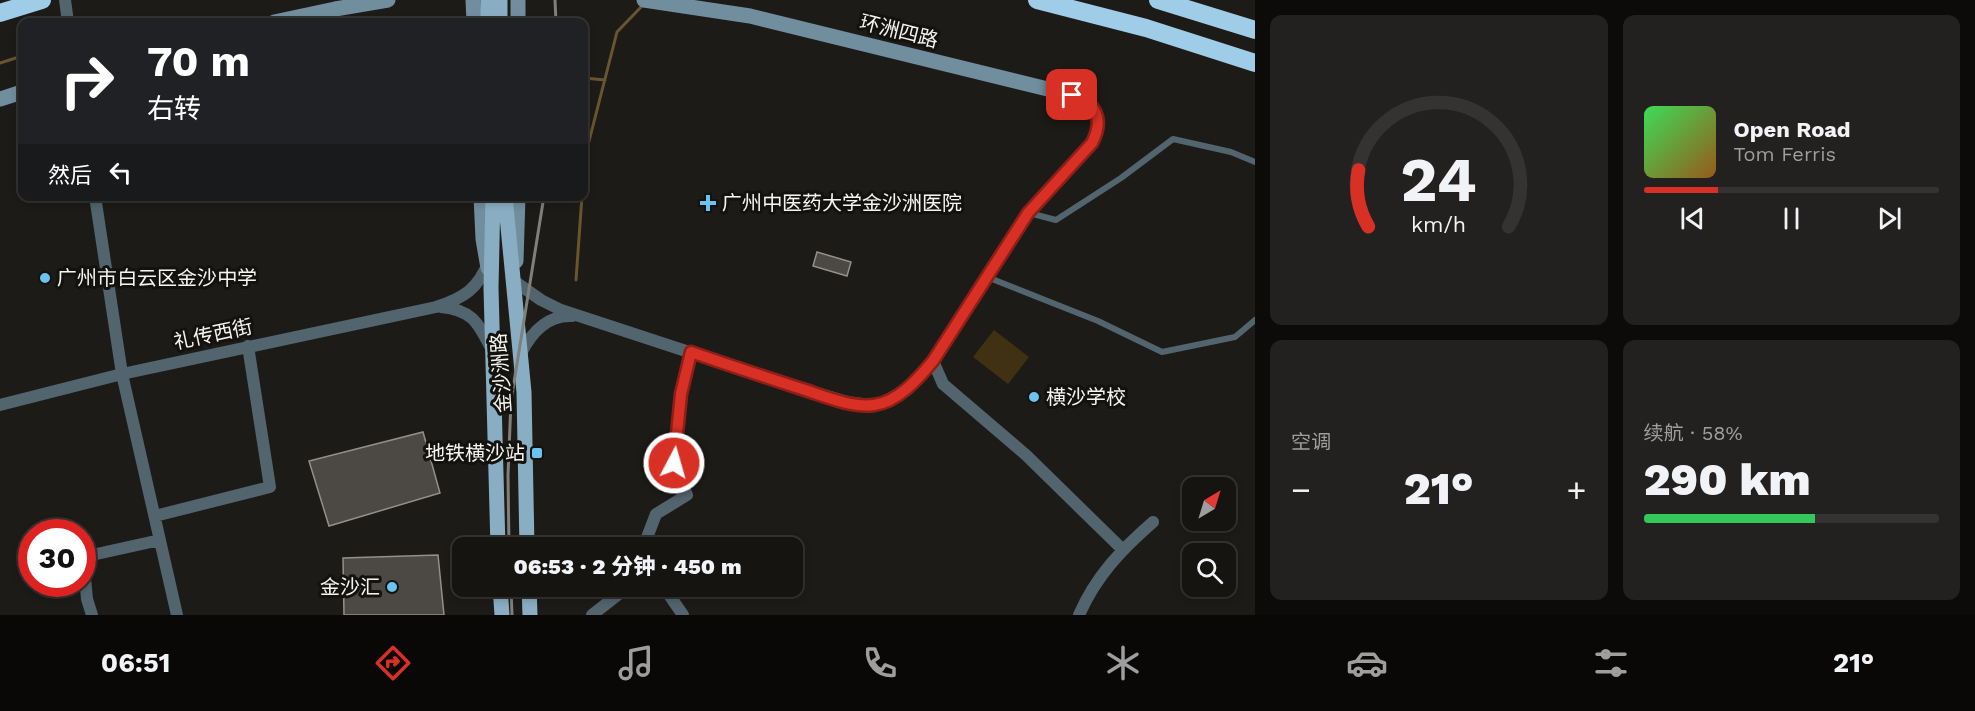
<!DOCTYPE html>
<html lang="zh">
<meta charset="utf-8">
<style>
body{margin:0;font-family:"Work Sans","Noto Sans SC",sans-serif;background:#23211f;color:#f1f3f6;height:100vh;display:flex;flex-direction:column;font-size:22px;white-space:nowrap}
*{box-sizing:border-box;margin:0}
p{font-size:20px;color:#9e9e9f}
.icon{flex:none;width:33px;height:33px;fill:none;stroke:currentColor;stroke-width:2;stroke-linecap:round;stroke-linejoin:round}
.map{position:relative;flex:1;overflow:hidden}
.side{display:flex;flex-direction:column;gap:15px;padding:15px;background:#0c0b09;width:720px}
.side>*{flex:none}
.banner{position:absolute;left:18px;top:18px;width:570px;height:183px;border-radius:12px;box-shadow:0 3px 9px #0003,0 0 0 2px #353331;background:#202124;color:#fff;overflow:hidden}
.needle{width:39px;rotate:38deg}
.buttons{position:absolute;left:1182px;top:477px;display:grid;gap:12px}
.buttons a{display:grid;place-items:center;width:54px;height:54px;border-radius:12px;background:#161411;box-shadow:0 3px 9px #0003,0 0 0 2px #353331;font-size:30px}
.speed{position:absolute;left:18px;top:519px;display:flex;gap:12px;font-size:30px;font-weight:700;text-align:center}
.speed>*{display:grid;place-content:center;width:78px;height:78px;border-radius:50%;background:#161411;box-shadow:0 3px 9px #0003,0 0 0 2px #353331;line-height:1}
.speed .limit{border:9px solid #d22;background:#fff;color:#111}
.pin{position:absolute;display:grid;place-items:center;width:51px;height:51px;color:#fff;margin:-26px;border-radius:12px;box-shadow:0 3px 9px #0006}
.me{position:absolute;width:66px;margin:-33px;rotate:6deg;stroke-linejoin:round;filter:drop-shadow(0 0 4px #0008)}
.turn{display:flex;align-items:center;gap:21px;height:126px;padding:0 30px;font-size:27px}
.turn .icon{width:78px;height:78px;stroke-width:2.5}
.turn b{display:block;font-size:42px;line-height:51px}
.then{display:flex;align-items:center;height:57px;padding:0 30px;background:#0003;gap:12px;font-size:22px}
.big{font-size:45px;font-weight:800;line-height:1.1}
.side .card{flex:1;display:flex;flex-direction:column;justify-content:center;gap:9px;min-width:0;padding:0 21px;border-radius:12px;background:#23211f}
.side .dial{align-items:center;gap:0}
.dial svg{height:156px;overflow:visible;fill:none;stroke:#353331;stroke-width:7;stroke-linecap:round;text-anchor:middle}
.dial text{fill:#f1f3f6;stroke:none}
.song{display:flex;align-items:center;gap:18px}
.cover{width:72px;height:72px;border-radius:9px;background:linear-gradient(135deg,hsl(130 70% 55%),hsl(30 70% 35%))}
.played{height:6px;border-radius:3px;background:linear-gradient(90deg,#d93025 25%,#353331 25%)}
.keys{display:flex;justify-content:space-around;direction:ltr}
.heat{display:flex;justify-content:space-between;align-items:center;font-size:33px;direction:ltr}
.charge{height:9px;border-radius:4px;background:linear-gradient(90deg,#34c759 58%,#353331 0)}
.side .tiles{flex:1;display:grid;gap:15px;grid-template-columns:repeat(2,1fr)}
.trip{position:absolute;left:452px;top:537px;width:351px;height:60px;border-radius:12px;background:#161411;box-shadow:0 3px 9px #0003,0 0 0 2px #353331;font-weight:800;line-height:60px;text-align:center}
.tabs{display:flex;height:96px;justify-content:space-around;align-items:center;background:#090807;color:#9e9e9f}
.tabs .icon{width:42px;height:42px}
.tabs .on{color:#d93025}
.tabs b{font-size:27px;color:#f1f3f6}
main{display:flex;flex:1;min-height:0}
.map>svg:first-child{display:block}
</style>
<main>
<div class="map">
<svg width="1255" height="615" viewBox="0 0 1255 615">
<rect width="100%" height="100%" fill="#1d1b17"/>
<path fill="#413113" d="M994,330L1029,357L1008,384L973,357Z"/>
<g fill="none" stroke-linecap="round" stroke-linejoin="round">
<path stroke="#69552f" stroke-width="3" d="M0,63L22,56
M584,78L605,80
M584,184L586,153L617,32L642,6
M576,280L582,196"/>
</g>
<path fill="#4c4944" stroke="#93908b" stroke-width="1.5" d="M817,252L851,262L847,276L813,266Z
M423,432L440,493L329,526L309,461Z
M438,555L444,615H344L343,558Z"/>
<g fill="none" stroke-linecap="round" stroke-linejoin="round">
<path stroke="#52646e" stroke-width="6" d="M1029,213L1056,220L1121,178L1173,139L1231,152L1255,162
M987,277L1098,321L1162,352L1235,337L1255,320"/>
<path stroke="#52646e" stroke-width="12" d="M65,0L68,22
M95,196L122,374L177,615
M514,281L541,300L561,310L765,377L847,402L862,404L874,405L886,401L898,394L914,383L933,361L1028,213L1092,143C1103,120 1097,103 1072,95
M441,307C473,310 478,323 492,350
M521,353C532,332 547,315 572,316
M933,361L943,384L1026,455L1122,549
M0,405L122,374L436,307C464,298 478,289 489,261
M155,516L270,487L248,346
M643,548L656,514L687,495L674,463L681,395L691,352
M663,586L683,615
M92,615L87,599L83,557L160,540
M592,615L629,586
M1079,615C1096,576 1121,550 1153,522"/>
<path stroke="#718e9e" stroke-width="15" d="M473,0L474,22
M518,0V22
M644,0L750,16L1072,95
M274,22L335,9L388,0
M0,99L22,92
M481,196L483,239L488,268
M516,261L518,196"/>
<path stroke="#89aec4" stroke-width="15" d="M488,0V22
M500,0V22
M493,196L491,288L498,548
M505,196L524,392L527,548
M500,586L502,615
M529,586L530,615"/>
<path stroke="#9fcce6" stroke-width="18" d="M1037,0L1146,28L1255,63
M1158,0L1255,30
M0,13L42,0"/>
<path stroke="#807f7b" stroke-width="3" d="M555,0L556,22
M509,548L508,475L511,401L544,196
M511,586L512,615"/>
</g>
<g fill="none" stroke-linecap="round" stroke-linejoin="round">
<g stroke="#8d1f18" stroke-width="15">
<path id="route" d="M674,463L681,394L691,352C728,365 765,377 802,389C824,396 851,408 874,405C898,402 918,379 933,361L1028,213L1092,143C1104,120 1097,103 1072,95"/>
</g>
<use href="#route" stroke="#d93025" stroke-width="10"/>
</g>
<g fill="#6bc3f2" stroke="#14120e" stroke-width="2">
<path d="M705 194h6v6h6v6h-6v6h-6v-6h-6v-6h6z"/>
<circle cx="45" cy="278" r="6"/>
<circle cx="1034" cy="397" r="6"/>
<rect x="531" y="447" width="12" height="12" rx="3"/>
<circle cx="392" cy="587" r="6"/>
</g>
<g text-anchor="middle" stroke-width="6" stroke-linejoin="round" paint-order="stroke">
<g font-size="20" fill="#f5f4f1" stroke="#14120e">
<text transform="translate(899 31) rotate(14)" y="7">环洲四路</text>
<text transform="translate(213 334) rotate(-12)" y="7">礼传西街</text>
<text transform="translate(501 373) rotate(-94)" y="7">金沙洲路</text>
</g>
<g font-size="20" fill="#f5f4f1" stroke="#14120e" text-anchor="start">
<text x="722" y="210">广州中医药大学金沙洲医院</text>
<text x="57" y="285">广州市白云区金沙中学</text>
<text x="1046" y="404">横沙学校</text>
<text x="525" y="460" text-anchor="end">地铁横沙站</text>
<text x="380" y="594" text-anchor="end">金沙汇</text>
</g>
</g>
</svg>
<div class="buttons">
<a><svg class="needle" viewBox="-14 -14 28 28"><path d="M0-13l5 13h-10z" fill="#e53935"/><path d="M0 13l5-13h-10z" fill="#9e9e9f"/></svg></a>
<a><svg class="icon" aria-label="search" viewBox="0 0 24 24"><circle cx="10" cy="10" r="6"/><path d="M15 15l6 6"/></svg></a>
</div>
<div class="speed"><div class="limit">30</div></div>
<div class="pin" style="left:1072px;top:95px;background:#d93025"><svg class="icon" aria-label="arrive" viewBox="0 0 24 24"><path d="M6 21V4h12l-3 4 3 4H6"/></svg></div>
<svg class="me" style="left:674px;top:463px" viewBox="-20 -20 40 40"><circle r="17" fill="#d93025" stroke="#fff" stroke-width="3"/><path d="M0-11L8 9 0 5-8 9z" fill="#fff"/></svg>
<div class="trip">06:53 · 2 分钟 · 450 m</div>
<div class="banner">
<div class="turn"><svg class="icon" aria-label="right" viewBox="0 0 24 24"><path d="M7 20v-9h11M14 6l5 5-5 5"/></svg><div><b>70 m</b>右转</div></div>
<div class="then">然后<svg class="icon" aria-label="left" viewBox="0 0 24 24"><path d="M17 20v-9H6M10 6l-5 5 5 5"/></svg></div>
</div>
</div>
<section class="side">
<div class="tiles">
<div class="card dial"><svg viewBox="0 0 100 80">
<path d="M14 69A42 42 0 1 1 86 69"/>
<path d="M14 69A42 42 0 0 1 9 40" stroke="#d93025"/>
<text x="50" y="56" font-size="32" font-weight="700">24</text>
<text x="50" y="72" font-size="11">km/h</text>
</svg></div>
<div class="card">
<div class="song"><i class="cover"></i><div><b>Open Road</b><p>Tom Ferris</p></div></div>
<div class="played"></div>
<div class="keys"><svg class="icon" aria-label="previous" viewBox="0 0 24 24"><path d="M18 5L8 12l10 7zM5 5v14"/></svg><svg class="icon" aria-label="pause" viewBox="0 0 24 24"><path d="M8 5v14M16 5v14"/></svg><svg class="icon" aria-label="next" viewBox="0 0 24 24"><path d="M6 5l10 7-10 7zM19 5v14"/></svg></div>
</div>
<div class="card"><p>空调</p>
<div class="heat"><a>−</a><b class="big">21°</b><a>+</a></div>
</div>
<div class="card"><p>续航 · 58%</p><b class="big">290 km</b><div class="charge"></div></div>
</div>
</section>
</main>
<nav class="tabs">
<b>06:51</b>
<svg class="icon on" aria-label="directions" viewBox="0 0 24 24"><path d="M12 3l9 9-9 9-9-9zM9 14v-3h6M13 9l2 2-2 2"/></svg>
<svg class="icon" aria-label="music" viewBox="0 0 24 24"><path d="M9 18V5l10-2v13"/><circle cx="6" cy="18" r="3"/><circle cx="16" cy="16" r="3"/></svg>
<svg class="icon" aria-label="phone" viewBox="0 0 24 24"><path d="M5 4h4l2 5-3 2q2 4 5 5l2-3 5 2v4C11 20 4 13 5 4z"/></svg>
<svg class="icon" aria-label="climate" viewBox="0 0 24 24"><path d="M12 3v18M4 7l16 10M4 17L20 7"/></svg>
<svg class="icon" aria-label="car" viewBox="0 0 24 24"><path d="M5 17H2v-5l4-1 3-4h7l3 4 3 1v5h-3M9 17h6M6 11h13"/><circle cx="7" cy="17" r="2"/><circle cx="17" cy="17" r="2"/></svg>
<svg class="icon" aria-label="filters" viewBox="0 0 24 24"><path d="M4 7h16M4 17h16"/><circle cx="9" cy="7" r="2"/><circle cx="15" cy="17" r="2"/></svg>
<b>21°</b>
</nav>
